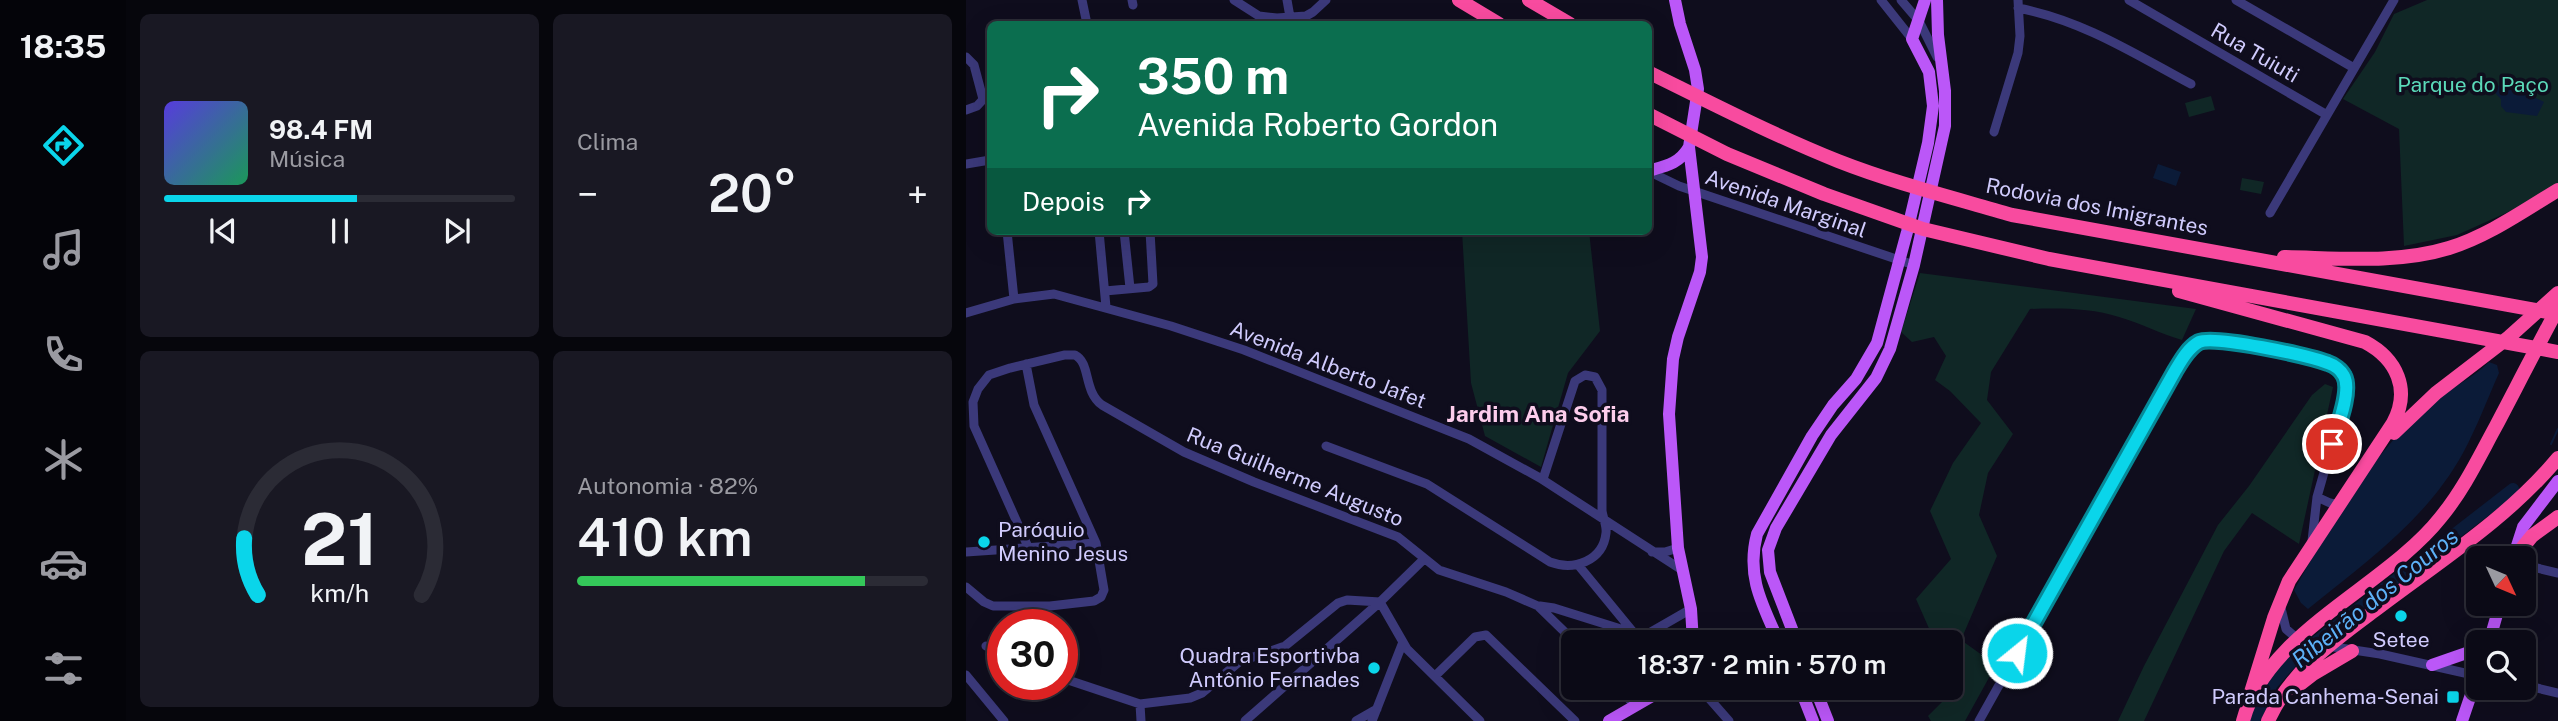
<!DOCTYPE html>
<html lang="pt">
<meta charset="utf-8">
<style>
body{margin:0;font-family:"Public Sans",sans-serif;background:#191823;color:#f1f3f6;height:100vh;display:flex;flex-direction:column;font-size:26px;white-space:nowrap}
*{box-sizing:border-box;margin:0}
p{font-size:23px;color:#9a9aa1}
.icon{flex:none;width:38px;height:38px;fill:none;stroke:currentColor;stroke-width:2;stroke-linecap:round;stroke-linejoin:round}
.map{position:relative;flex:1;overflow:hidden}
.sheet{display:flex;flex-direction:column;gap:14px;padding:14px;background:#06060c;width:840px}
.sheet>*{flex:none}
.banner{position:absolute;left:21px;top:21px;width:665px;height:214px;border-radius:10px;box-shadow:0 7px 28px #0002,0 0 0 2px #2b2b35;background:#0b6e4f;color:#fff;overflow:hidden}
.needle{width:46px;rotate:134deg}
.controls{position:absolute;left:1500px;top:546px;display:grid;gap:14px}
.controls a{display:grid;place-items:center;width:70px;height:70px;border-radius:10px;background:#0b0a16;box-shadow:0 7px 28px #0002,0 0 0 2px #2b2b35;font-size:35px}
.speed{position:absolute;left:21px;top:609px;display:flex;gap:14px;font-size:35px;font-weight:700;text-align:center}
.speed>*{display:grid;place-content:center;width:91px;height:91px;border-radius:50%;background:#0b0a16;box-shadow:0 7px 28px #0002,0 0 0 2px #2b2b35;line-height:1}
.speed .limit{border:10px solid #d22;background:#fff;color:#111}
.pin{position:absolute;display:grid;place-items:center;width:60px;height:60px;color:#fff;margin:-30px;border:4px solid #fff;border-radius:50%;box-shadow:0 2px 7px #0007}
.me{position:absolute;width:77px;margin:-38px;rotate:29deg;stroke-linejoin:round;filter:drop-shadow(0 0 5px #0008)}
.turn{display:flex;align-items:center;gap:24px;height:147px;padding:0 35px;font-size:32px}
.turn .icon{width:91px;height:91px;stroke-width:2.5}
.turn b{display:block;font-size:49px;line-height:60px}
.then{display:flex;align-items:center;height:66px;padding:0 35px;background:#0003;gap:14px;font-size:26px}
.big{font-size:52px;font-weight:600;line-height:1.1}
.sheet .widget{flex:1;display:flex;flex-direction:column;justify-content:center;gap:10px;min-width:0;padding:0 24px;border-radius:10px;background:#191823}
.sheet .dial{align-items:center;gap:0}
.dial svg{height:182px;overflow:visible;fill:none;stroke:#2b2b35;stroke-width:7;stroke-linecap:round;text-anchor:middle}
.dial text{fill:#f1f3f6;stroke:none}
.song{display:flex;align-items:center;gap:21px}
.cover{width:84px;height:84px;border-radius:10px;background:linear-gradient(135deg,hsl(250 70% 55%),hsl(150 70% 35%))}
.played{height:7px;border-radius:4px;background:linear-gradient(90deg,#0ad5ea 55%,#2b2b35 55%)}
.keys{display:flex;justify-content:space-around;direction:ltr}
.heat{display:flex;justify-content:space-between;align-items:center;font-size:38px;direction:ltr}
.charge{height:10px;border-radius:5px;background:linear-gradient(90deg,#34c759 82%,#2b2b35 0)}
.sheet .tiles{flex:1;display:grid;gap:14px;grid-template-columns:repeat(2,1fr)}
.trip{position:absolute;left:595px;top:630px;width:402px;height:70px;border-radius:10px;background:#0b0a16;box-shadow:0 7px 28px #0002,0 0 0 2px #2b2b35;font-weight:600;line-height:70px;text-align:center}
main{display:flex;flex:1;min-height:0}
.tabs{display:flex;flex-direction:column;width:126px;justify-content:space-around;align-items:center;background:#040409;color:#9a9aa1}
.tabs .icon{width:49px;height:49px}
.tabs .selected{color:#0ad5ea}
.tabs b{font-size:32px;color:#f1f3f6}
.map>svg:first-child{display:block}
</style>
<main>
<nav class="tabs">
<b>18:35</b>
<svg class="icon selected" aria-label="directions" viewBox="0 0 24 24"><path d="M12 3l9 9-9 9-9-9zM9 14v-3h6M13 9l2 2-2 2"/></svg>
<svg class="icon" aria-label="music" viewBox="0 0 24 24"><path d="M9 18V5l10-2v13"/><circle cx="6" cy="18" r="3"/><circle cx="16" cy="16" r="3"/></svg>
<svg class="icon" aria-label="phone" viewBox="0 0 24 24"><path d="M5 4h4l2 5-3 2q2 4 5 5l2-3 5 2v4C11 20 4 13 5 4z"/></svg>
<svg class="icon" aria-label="climate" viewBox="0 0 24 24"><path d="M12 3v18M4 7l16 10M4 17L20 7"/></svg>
<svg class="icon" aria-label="car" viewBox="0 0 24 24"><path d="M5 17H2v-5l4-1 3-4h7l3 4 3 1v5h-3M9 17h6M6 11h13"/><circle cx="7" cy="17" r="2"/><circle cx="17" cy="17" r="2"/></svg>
<svg class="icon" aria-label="filters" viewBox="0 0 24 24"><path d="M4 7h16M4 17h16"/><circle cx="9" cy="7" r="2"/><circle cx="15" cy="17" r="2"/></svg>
</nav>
<section class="sheet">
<div class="tiles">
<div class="widget">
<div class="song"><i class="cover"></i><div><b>98.4 FM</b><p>Música</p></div></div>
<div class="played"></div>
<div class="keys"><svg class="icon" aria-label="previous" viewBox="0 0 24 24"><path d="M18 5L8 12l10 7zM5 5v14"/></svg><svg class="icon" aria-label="pause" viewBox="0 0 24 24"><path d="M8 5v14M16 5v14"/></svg><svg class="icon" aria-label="next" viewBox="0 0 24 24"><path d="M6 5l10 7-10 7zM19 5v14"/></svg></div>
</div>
<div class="widget"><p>Clima</p>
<div class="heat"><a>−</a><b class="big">20°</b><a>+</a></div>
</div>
<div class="widget dial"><svg viewBox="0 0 100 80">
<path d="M14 69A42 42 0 1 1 86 69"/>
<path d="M14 69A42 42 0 0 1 8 44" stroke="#0ad5ea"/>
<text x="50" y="56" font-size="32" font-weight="700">21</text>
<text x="50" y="72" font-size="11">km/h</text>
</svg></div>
<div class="widget"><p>Autonomia · 82%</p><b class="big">410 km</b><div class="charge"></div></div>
</div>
</section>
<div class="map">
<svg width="1592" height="721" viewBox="0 0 1592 721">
<rect width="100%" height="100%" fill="#0f0d1d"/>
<path fill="#102726" d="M1461,0H1592V186L1540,213L1491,235L1438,246L1433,129L1377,99L1409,52L1428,14Z
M1245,96L1249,110L1223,117L1219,103Z
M1276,178L1298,182L1295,194L1274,190Z
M496,231H623L634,331L602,373L575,467L519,436L505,383Z
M954,273L1230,309L1216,340C1195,334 1174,323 1153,317C1125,308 1094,308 1064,309L1025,372L1021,400L1047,434L1022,473L1013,515L1031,556L995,640L1030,665L999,721H965L962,716L989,689L985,680V642H969L950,599L985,559L964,511L987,463L1015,423L984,391L969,380L980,356L968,337L946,342L935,332Z
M1359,384L1367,387L1333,544L1286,513L1258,551L1178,721H1152L1178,666L1252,525L1283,486L1346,395Z"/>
<path fill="#0b1b38" d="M1535,83H1539L1578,102L1571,116L1540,112L1535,106V99L1530,94L1529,90Z
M1192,164L1215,172L1210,186L1187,178Z
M1523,362L1531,365L1533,373C1521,400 1511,427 1497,453C1461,519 1399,563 1342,609L1335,603L1328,590C1364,526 1408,449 1466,403C1484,388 1506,379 1523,362Z"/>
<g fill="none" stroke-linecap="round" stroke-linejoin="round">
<path stroke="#0b1b38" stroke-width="2" d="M1585,444L1592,429"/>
<path stroke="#0b1b38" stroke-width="12" d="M1288,721L1306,684L1329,658L1547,489"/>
<path stroke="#3b397a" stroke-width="9" d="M116,0L121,24
M166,0L167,5
M268,0L293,16L311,18L340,16L347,12L360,0
M321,0L324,17
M915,0L946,39
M935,0L953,21L971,57
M1163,0L1361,115
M1270,0L1388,68
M1052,8C1116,20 1169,54 1225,84
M0,57L8,65L17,99
M0,110L11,106L24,92
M1028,132L1052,53L1054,36L1052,0
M0,164L24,160
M682,171L713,186L948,265
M1304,213L1428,0
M41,231L48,299
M133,231L140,307
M158,231L164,288
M139,291L183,287L187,284L184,231
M0,313L48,299L88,294L205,326L278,350L503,439L574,478L716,570
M360,446L461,484L584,562C608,571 637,561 640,533C641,526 637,518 636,511V390L629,377L619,375L609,381L577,479
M1351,497L1364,503L1373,505
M63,549L8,426L7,402L12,389L23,375L44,368L98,355H109C125,363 117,391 136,405L218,452L288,482L432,537L473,570L540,592L572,606L609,642
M0,552L130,543
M686,552H699L712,548
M1558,565L1592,573
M613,566L668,633
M0,587L18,602L27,606H84L128,601L135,597L138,590L130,543L68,405L60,364
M574,606L588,608L674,635L685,632L725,609
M1315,608L1320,629L1335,642L1414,654L1512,676
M20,646L37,654
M0,675L38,721
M469,676L509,637L520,635L609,721
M96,678L174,704L224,698L236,693L273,662L319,646L372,603L381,600L414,602L441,649L514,721
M1558,685L1592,693
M652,688L670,706
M734,688L763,721
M174,704L175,721
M279,721L414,602L458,559
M390,721L411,709
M406,721L437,642
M1013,721L1209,371C1220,355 1228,342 1249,340L1357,361C1373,366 1381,375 1381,392L1351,497L1346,541"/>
<path stroke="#bb57f8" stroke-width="12" d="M709,0L714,24L729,70L732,89L723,147L736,257L734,272L712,337L707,359L703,414L712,548L725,609L727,642
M682,171C700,166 713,164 723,147
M1547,558L1557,527L1592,481
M813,642C796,604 780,576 791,534L846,436L867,405L890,379L911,343L941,232L962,143L967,106L963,72L946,39L959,0
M831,642L804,572L802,550L810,528L865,435L910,378L924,349L948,265L979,126V91L972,35L971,0
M1523,642L1534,604
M1466,665L1512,649
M834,688L847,721
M849,688L862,721
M643,721L700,688
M1496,721L1512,674"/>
<path stroke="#f84b9f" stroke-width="14" d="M493,0L533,24
M563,0L604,24
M682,72C745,103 807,135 872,161C928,183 988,198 1046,215L1592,314
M682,114L761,154L858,194L957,229L1083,259L1592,352
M1318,257C1373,258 1431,264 1483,248C1522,236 1557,211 1592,190
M1213,291L1399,342C1431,359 1445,390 1427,423L1323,581L1308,618L1281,705
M1428,433L1470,393L1543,337L1592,293
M1548,558L1566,536L1592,517
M1329,688L1347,674L1386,651
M1277,721C1300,632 1420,587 1475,517C1498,489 1513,457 1530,426C1551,386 1571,347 1592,308
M1302,721C1325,670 1369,640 1412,608C1474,561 1542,518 1592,458"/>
</g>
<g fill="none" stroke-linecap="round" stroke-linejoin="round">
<g stroke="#068a98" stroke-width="18">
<path id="route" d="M1051,653L1209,371C1215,361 1222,348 1233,342C1249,335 1343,356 1362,363C1368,365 1375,370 1378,376C1386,391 1371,428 1366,444"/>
</g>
<use href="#route" stroke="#0ad5ea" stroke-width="12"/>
</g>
<g fill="#0ad5ea" stroke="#0f0d1d" stroke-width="2.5">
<circle cx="18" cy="542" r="7"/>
<circle cx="1435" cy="616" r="7"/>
<circle cx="408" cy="668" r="7"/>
<rect x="1480" y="690" width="14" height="14" rx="3.5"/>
</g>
<g text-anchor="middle" stroke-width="7" stroke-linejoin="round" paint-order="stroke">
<g font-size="21" fill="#d0cbfd" stroke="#0f0d1d">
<text transform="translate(1289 53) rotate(30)" y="7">Rua Tuiuti</text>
<text transform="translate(820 204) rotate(19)" y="7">Avenida Marginal</text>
<text transform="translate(1131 207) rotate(11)" y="7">Rodovia dos Imigrantes</text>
<text transform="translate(362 365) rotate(21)" y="7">Avenida Alberto Jafet</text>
<text transform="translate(329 477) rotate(22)" y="7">Rua Guilherme Augusto</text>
</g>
<g font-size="21" fill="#5bd9b9" stroke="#0f0d1d">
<text x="1507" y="92">Parque do Paço</text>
</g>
<g font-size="21" fill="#d0cbfd" stroke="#0f0d1d" text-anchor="end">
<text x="32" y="537" text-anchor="start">Paróquio<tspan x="32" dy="24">Menino Jesus</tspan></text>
<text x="1435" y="647" text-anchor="middle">Setee</text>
<text x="394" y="663">Quadra Esportivba<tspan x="394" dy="24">Antônio Fernades</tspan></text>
<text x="1473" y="704">Parada Canhema-Senai</text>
</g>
<g font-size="23" font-weight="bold" fill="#fdcdec" stroke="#0f0d1d">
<text x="572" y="422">Jardim Ana Sofia</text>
</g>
<g font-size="23" font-style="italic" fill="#5db1f8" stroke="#0f0d1d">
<text transform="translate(1409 598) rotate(-39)" y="8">Ribeirão dos Couros</text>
</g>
</g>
</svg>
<div class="controls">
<a><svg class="needle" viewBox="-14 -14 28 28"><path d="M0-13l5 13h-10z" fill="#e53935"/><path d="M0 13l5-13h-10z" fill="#9a9aa1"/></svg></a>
<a><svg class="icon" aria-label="search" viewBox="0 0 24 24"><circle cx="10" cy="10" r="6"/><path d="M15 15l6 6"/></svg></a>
</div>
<div class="speed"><div class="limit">30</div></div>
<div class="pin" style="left:1366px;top:444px;background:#d93025"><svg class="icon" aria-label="arrive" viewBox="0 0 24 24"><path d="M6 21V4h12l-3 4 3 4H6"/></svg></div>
<svg class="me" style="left:1051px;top:653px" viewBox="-20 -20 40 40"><circle r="17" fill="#0ad5ea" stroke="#fff" stroke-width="3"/><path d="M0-11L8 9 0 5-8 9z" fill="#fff"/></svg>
<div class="trip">18:37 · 2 min · 570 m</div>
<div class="banner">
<div class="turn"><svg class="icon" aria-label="right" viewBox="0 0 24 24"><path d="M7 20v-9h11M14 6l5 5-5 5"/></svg><div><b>350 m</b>Avenida Roberto Gordon</div></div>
<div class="then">Depois<svg class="icon" aria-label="right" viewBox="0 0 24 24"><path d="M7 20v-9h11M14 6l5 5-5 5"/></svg></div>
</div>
</div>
</main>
